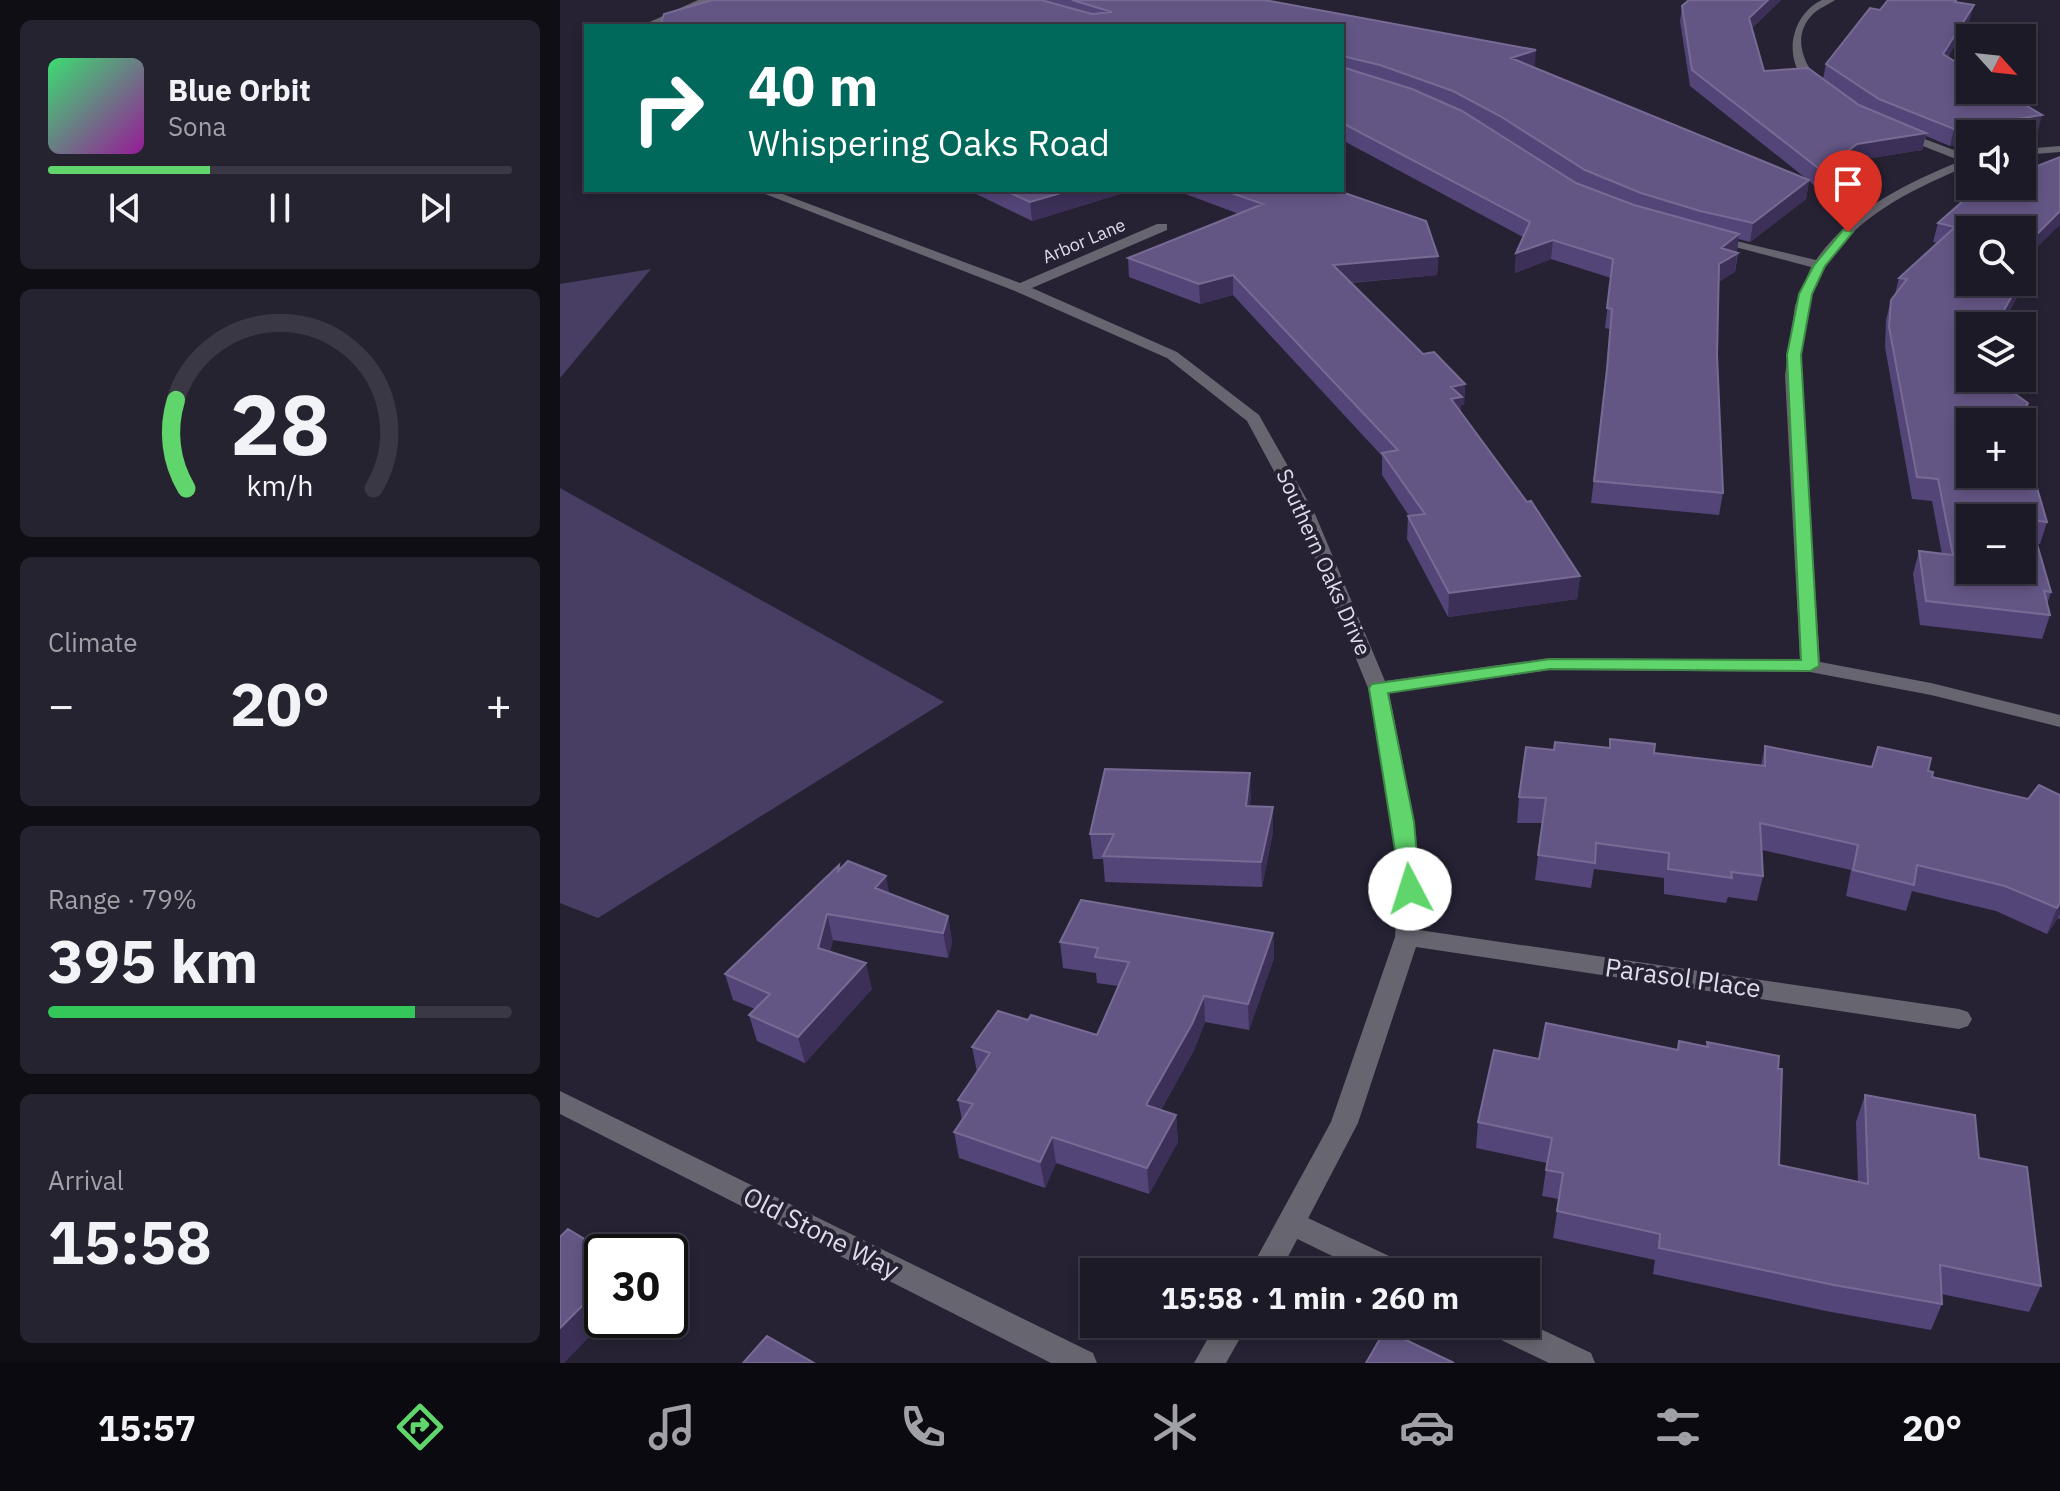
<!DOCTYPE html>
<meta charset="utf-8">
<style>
body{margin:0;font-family:"IBM Plex Sans",sans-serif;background:#25232f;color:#f1f3f6;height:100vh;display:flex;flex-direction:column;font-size:30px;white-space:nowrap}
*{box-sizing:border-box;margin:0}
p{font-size:26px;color:#a0a1a7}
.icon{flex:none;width:44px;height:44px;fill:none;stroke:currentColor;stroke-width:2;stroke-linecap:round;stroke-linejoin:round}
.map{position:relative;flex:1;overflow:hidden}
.details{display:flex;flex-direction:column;gap:20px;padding:20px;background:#0f0e15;width:560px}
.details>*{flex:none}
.top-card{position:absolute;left:24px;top:24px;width:760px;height:168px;border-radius:0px;box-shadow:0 4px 12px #0003,0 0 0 2px #3a3844;background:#00695c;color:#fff;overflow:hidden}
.needle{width:52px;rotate:117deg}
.controls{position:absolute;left:1396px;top:24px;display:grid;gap:16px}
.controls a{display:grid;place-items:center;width:80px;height:80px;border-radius:0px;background:#1c1a27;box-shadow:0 4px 12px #0003,0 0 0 2px #3a3844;font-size:40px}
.speed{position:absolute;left:24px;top:1234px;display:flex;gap:16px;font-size:40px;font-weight:700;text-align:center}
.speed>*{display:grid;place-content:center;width:104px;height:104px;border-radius:50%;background:#1c1a27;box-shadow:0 4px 12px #0003,0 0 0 2px #3a3844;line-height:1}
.speed .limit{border:4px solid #111;border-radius:12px;background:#fff;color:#111}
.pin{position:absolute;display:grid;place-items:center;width:68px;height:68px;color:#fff;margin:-82px -34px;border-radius:50% 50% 50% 0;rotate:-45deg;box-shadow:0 0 8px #0007}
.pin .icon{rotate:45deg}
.me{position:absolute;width:88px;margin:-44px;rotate:355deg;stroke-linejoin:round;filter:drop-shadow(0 0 6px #0008)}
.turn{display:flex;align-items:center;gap:28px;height:168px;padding:0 32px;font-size:36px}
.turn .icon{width:104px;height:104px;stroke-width:2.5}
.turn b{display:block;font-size:56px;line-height:68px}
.big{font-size:60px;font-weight:700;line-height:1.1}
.details .card{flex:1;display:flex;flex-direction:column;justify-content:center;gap:12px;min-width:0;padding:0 28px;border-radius:12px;background:#25232f}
.details .dial{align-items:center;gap:0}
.dial svg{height:208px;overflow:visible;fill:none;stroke:#3a3844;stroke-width:7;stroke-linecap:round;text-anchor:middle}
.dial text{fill:#f1f3f6;stroke:none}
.song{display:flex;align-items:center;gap:24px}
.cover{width:96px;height:96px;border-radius:12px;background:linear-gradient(135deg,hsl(140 70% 55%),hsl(300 70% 35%))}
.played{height:8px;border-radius:4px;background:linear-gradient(90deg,#5fd56b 35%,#3a3844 35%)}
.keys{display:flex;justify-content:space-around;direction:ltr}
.heat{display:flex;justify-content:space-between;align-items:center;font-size:44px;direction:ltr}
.charge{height:12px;border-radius:6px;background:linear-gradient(90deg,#34c759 79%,#3a3844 0)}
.trip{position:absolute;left:520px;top:1258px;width:460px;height:80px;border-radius:0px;background:#1c1a27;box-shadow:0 4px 12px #0003,0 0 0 2px #3a3844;font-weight:700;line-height:80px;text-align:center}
.menu{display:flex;height:128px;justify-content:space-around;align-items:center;background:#0b0a10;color:#a0a1a7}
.menu .icon{width:56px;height:56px}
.menu .selected{color:#5fd56b}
.menu b{font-size:36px;color:#f1f3f6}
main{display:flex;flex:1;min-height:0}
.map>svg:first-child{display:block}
</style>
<main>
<section class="details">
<div class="card">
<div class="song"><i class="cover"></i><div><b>Blue Orbit</b><p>Sona</p></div></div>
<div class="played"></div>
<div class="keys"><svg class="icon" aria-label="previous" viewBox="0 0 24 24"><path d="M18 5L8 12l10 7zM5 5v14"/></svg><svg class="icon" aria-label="pause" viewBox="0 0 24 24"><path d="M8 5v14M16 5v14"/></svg><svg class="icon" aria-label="next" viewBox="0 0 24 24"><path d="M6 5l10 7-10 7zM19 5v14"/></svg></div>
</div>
<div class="card dial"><svg viewBox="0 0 100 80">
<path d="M14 69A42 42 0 1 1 86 69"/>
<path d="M14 69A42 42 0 0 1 10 35" stroke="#5fd56b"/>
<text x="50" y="56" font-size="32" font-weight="700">28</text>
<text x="50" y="72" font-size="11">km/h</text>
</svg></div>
<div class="card"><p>Climate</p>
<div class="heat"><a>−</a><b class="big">20°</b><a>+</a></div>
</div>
<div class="card"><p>Range · 79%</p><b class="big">395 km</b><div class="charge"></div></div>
<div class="card"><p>Arrival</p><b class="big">15:58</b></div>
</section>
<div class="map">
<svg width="1500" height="1363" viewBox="0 0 1500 1363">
<rect width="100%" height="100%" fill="#262234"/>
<path fill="#483e63" d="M91,269L0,378V284Z
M0,488L384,702L38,918L0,903Z"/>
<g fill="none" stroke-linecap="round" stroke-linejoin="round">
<path fill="#67656f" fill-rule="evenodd" d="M733,1211L844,1263L849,1272H805L723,1232L719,1223L723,1214Z
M966,1322L1031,1353L1035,1363H989L929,1334L925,1324Z"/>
<path fill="#67656f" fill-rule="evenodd" d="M138,0H151L94,26H81Z
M1262,0H1275C1268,5 1259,8 1253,14C1229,38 1246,68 1264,88L1259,91C1221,72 1226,17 1262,0Z
M1335,131H1343L1410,156V165C1355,188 1294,216 1264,269C1226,334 1244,421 1248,491C1252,548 1256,605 1260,662L1371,683L1500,715V727L1371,695L1250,672L990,670L829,693C844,771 864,849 859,930L1399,1009L1408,1012L1412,1019L1408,1026L1399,1029L856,947L798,1123L720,1272H689L771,1122L835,937L838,889L832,822L808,688L737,514L687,421L607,358L455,291L195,190H212L460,283L597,224H607V230L472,288L617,352L699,415L755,514L825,681L990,658L1240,660L1225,375L1235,306L1251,267L1145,239L1151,235L1256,260C1291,210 1346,183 1401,161L1335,135Z
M1500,146V152L1462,155V149Z
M0,1091L533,1353L537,1363H491L0,1114Z
M656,1324H688L666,1363H634Z"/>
</g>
<path fill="#544578" d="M152,0H704L975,66L972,67L1248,180L1130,86L1120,21L1122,6L1129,0H1221L1192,28L1204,71L1263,79L1266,64L1320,10L1328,0H1397V2L1410,19L1388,57L1478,132L1410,134V143L1390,146L1366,136L1362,150L1293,161L1258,189L1249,181L1246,199L1190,242L1178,239L1176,253H1178L1175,272L1158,282L1157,355L1163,493L1159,515L1031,503L1045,389L1050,329L1045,328L1051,278L991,259L955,273L956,253L963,237L782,140V26Z
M1500,157V225L1410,230L1457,298L1410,326V422L1487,522L1480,544H1477L1491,592L1487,604L1490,615L1482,639L1360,625L1353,574L1359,551L1382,554L1372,501L1352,499L1325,347L1326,320L1331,300L1335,294L1339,278L1378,243L1373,242L1378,223Z
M408,190H573L472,221Z
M615,190H776L878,256L877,275L791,283L863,354L905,384L904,405H901V412L1020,576L1017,599L888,617L847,539L848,516H849L822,475V456L673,295L640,304L569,277L568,258L679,214Z
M1205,746L1312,767L1368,771L1372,777L1468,799L1500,795V919L1498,918L1487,934L1436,911L1352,891L1346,911L1286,896L1291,870L1202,850L1203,876L1197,901L1168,897L1166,903L1104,894V878L1034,869L1031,888L975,880L982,823H957L959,797L1094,753L1201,765Z
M690,773V806L713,807V832L702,887L545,882L543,859H533L530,834Z
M279,865L280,869L329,894L388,916L392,942L388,958L273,940L270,952L312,989L245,1063L197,1041L189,1015L195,1009L173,1000L165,974Z
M713,933L714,958L689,1030L645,1022L634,1050L601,1110L616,1115L618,1142L589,1194L496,1163L485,1188L399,1158L394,1132L402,1120L398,1100L417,1072L412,1047L468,1020L537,1035L558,986L537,983L536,973L503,968L500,942Z
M1119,1041L1146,1047L1147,1042L1218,1069L1219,1165L1298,1182L1296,1122L1305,1095L1419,1158L1481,1286L1469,1312L1381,1294L1382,1304L1371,1330L1266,1311L1093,1274L1095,1260L993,1238L999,1199L982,1196L987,1163L916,1148L918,1122L979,1059L1117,1050Z"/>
<path fill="#3c3058" d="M1208,0H1221L1187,32L1189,18Z
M1414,5L1410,19L1380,70L1383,54Z
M976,50L975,66L950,74L951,58Z
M1482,115L1478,132L1462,135L1410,134V143L1390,146L1394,129Z
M1366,133L1362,150L1293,161L1258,189L1262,171L1297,144Z
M1249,180L1246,199L1190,242L1193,223Z
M511,190H573L472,221L470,202Z
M1500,211V225L1462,262V249Z
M1179,234L1175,272L1156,284L1161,248Z
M993,240L991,259L955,273L956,253Z
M878,256L877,275L773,284V265Z
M673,275V295L640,304L639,284Z
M1460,282H1461L1457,298L1441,326H1435Z
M905,384L904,405H901L900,418L890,420L891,387Z
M1020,576L1017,599L888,617L889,593Z
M690,773L691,798L687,831L686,806Z
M713,807V832L702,887L701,862Z
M326,876L331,902L315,888Z
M1500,903V913L1498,918L1487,934L1497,908Z
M267,914L273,940L265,974L258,948Z
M388,916L392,942L388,958L383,933Z
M713,933L714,958L689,1030L688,1004Z
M306,963L312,989L245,1063L238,1037Z
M644,996L645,1022L634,1050L589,1131L586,1105Z
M616,1115L618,1142L589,1194L587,1168Z
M492,1137L496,1163L485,1188L480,1162Z
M42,1286V1320H46L4,1363H0V1328Z"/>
<path fill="#635685" stroke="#776b94" stroke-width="2" fill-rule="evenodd" d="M152,0H481L532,14L552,12L512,0H704L976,50L951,58L1249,180L1193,223L1140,211L1081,193L1025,170L940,116L893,91L820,65L782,56V26H100L104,14Z
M1129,0H1208L1189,18L1204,71L1248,68L1299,105L1366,133L1297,144L1262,171L1132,70L1122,6Z
M1328,0H1396L1395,2L1414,5L1383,54L1410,71V90H1441L1482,115L1394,129L1319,99L1266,64L1310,8L1320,10Z
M782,67L852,89L902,111L1016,183L1074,205L1179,234L1161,248L1178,253L1159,264L1157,355L1163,493L1034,481L1047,369L1052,309L1047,308L1053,259L993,240L956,253L970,222L782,123Z
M1500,157V211L1462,249V230H1410V282H1460L1436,324V326H1410V378H1440V383L1468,403L1461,422H1410V474H1462V464H1470L1487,522L1470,520L1491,592L1484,591L1490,615L1366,601L1359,551L1393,555L1378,479L1357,477L1329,327L1331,300L1347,279L1339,278L1395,227L1378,223L1413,192L1428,186H1462V172ZM1410,518H1462V570H1410Z
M444,190H511L470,202Z
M663,190H776L866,221L878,256L773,265L863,354L874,352L905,384L891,387L902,397L891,399L967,502L971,501L1020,576L889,593L848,516L865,514L822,453L838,450L673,275L639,284L568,258L703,204Z
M1050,739L1095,744L1094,753L1205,766V746L1312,767L1318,747L1371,758L1368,771L1373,772L1372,777L1468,799L1479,785L1500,795V903L1497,908L1445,886L1357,865L1354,885L1293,870L1298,845L1200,823L1203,876L1171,872L1172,878L1108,869L1109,853L1036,843L1035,863L978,855L986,798L959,797L966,747L994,750L995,742L1050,748Z
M545,769L690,773L686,806L713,807L701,862L543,856L554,834H530Z
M288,861L326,876L315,888L388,916L383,933L267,914L258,948L306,963L238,1037L189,1015L210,994L165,974L279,865L278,871Z
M521,900L713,933L688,1004L644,996L632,1024L586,1105L616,1115L587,1168L492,1137L480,1162L394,1132L413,1104L398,1100L430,1053L412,1047L438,1011L468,1020L471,1015L537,1035L569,962L535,957L538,948L500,942Z
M986,1023L1118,1050L1119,1041L1148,1047L1147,1042L1219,1056L1218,1069H1222L1219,1165L1308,1184L1305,1095L1415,1115L1419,1158L1467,1167L1481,1286L1380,1265L1382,1304L1274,1285L1099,1248L1100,1234L997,1211L1003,1173L986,1170L992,1138L918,1122L934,1050L979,1059Z
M8,1229L46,1252H42V1286L0,1328V1237Z
M825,1330L894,1363H806Z
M207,1336L254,1363H183Z"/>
<path fill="#5fd56b" stroke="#3e8a46" stroke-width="2" d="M1283,230L1293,232L1265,266L1252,294L1241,355L1259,666L1250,671L990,669L828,693L854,822L860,889L857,894H842L809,688L812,684L990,659L1241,660L1227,355L1239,294L1254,265Z"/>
<g text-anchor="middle" stroke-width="8" stroke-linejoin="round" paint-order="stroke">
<g font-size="18" fill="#dfdce9" stroke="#262234">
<text transform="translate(524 241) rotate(-23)" y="6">Arbor Lane</text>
</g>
<g font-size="22" fill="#dfdce9" stroke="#262234">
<text transform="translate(764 562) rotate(66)" y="8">Southern Oaks Drive</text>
</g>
<g font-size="26" fill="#dfdce9" stroke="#262234">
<text transform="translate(1123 978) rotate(8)" y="9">Parasol Place</text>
<text transform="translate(261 1233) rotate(27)" y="9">Old Stone Way</text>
</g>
</g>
</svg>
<div class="controls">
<a><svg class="needle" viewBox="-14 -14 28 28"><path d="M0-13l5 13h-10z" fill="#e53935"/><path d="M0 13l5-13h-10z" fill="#a0a1a7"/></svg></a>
<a><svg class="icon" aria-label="sound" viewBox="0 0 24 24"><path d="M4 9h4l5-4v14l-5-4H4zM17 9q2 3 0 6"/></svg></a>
<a><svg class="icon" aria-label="search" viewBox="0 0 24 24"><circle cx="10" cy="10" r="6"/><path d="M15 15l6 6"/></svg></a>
<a><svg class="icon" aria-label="layers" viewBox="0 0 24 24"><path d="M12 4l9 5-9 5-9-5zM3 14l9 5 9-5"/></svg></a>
<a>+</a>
<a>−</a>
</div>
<div class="speed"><div class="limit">30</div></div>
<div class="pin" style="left:1288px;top:232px;background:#d93025"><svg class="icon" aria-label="arrive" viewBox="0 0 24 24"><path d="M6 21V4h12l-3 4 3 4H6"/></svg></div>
<svg class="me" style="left:850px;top:889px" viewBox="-20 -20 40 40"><circle r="19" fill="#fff"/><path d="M0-13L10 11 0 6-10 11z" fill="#5fd56b"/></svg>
<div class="trip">15:58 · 1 min · 260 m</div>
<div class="top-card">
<div class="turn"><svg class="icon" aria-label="right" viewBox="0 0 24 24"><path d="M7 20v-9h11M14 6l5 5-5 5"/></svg><div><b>40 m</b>Whispering Oaks Road</div></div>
</div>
</div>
</main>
<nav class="menu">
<b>15:57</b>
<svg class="icon selected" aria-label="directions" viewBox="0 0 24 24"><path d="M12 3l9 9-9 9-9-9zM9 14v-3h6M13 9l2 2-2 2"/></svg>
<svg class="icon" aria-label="music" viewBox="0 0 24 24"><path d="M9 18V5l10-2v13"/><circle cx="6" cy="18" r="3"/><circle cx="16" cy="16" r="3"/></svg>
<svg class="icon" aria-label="phone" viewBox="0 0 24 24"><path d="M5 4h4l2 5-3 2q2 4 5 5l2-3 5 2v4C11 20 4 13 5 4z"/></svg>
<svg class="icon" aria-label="climate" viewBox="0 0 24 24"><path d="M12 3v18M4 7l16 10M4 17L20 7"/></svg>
<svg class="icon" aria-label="car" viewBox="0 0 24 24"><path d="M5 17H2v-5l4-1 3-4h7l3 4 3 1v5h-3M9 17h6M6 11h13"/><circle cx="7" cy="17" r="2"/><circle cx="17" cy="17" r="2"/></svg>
<svg class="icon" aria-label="filters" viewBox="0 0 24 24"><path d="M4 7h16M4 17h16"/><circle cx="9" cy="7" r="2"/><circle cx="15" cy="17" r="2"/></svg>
<b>20°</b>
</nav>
